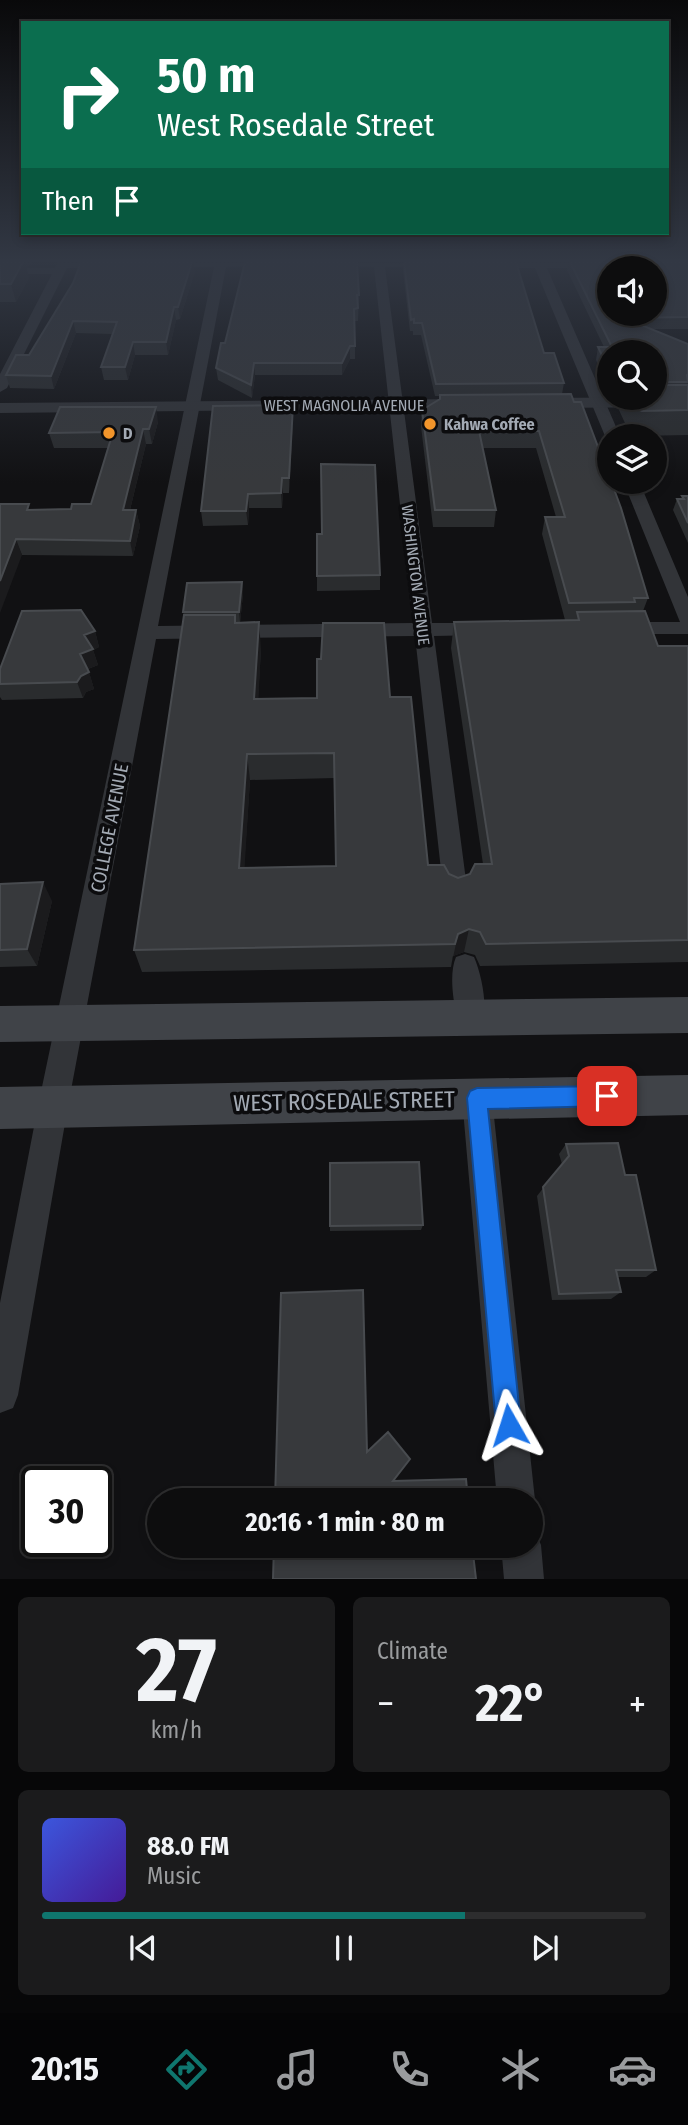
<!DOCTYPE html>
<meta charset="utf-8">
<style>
body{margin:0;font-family:"Fira Sans Condensed",sans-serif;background:#1b1b1c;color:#f1f3f6;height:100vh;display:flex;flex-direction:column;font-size:26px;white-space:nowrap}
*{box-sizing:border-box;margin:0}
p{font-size:23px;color:#9a9c9e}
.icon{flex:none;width:38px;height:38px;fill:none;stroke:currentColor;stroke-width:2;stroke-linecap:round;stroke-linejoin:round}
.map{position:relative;height:1579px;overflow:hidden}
.side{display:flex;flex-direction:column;gap:18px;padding:18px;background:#070708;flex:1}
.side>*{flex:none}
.hud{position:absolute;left:21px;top:21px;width:648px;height:214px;border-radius:0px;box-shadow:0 4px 10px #0003,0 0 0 2px #2d2d2e;background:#0b6e4f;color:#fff;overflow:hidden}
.controls{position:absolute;left:597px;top:256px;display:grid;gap:14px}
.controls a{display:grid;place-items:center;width:70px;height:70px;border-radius:50%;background:#0d0d0e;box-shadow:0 4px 10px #0003,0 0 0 2px #2d2d2e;font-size:35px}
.speed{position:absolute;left:21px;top:1466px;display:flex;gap:14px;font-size:35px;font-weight:700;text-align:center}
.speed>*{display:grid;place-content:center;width:91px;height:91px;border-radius:50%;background:#0d0d0e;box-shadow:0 4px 10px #0003,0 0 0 2px #2d2d2e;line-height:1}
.speed .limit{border:4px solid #111;border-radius:10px;background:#fff;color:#111}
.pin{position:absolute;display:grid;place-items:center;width:60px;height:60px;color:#fff;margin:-30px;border-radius:14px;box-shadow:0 4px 10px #0006}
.me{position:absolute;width:77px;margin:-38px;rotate:354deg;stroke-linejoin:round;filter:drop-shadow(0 0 5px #0008)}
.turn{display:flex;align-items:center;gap:24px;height:147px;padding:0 21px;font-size:32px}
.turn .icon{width:91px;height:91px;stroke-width:2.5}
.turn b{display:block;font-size:49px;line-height:60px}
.then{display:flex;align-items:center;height:66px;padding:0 21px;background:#0003;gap:14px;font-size:26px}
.big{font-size:52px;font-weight:700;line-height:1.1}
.side .tile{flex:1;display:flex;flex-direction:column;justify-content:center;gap:10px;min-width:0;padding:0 24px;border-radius:10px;background:#1b1b1c}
.side .dial{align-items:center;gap:0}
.dial b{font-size:91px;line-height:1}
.song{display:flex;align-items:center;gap:21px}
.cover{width:84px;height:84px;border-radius:10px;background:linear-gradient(135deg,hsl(230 70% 55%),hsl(260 70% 35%))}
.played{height:7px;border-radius:4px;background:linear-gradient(90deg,#0f766e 70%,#2d2d2e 70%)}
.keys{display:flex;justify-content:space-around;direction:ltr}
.heat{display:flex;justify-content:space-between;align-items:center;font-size:38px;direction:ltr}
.side .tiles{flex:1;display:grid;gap:18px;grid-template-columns:1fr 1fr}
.tile:last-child{grid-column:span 2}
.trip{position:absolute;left:147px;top:1488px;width:396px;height:70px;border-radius:35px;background:#0d0d0e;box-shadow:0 4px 10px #0003,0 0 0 2px #2d2d2e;font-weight:700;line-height:70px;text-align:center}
.tabs{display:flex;height:112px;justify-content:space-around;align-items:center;background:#050506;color:#9a9c9e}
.tabs .icon{width:49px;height:49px}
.tabs .current{color:#0f766e}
.tabs b{font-size:32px;color:#f1f3f6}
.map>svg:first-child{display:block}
</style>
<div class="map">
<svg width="688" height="1579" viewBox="0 0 688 1579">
<rect width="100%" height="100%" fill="#111113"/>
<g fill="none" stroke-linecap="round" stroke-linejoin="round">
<path fill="#323438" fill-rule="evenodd" d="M58,262L115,264L109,267L67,268L7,388L0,392V374L52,274H0V268H55Z
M160,262L279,263L273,266L226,267L158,626L413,623L374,267L329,266L323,263L440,264L434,267H385L432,623H484L491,625L494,629L491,633L484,635L434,636L467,888L464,895L455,899L446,895L443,888L415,636L156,639L68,1106L18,1395L13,1408L0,1413V1303L38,1106L214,267H164L160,266Z
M484,262L603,263L605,265L599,268H547L620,436H609V440L605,436L535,268H486L480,265Z
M623,481H639L688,597V634H620L613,632L610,628L613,624L620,622H680Z
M465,954L474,957C482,975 489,1011 481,1028L471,1032L461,1028C454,1011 448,975 456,957Z
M477,1083L487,1088L492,1098L535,1500L530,1512V1500H497L462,1098L467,1088Z
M530,1529L535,1531L541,1545L544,1579H504L501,1545H530Z"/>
<path fill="#323438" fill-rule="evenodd" d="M688,397V407L542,408L533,403L542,398Z
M470,399L476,400L479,404L476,408L0,413V403Z"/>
<path fill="#404348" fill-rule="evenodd" d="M688,997V1033L0,1042V1006Z
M688,1075V1115L0,1129V1087Z"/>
</g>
<path fill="#2a2c2e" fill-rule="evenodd" d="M0,262H34L32,265L26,266L29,278L16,302H0Z
M245,262L359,295L358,321H355V359H350L342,375H255L252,398L218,380L216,368L225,343Z
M403,262L544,353L564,383L562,394L648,598L643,611L658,646H688V962L480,966L475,955L464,952L453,956L451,967L142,972L134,950L184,616L183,612L242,582L243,594L240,623L261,649L258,699L390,697L428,865L458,878L470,874L483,864L451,648L454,622L565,620L542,534L545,517H556L536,448H483L496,510L494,527H433L421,426L422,410L439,399V396H435L421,335H413V331H410L403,271ZM335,778L336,866L244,868L250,780Z
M568,262H688V329H652L688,344V435L634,436L630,434L619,410L622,397H654V352H609V389L596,360L598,347H604L567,270Z
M195,271L180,319L176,320L168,355H135L128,380H104L101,367L112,334L76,333L54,389L10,388L6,375L29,355L73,283Z
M293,405V419L289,493H283L282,508H249L248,525L203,526L201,511Z
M158,422L152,444H146L130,510H136L140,526L133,556L22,555L0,504L31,510L71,509L91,504L108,448H54L49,433Z
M682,496H688V543L673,510L677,499H681Z
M380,575V590L317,591V576Z
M95,631L99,647L93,650L98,665L88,669L94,689L86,692L83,698L2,700L0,697V669Z
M0,884L52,901L37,966L0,967Z
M566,1144L625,1175L656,1270L646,1277H618L621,1292L611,1299L552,1300L537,1196L562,1164L559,1154Z
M330,1163L423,1225L421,1230L330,1231Z"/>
<path fill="#1b1b1d" d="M23,262H25L29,278L16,302L11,284Z
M192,262H193L195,271L180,319L178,307Z
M174,307L176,320L168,355L166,342Z
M73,321L76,333L54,389L51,376Z
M133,342L135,355L128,380L125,367Z
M350,346V359L342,375V363Z
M254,363L255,375L252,398L251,385Z
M293,405V419L289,493V478Z
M156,407L158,422L152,444L149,429Z
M143,429L146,444L126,526L123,510Z
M282,478L283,493L282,508L281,493Z
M248,494L249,508L248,525L246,511Z
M136,510L140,526L133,556L130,541Z
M16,539L22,555L0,613V581Z
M242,582L243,594L240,623L239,612Z
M259,622L261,649L257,725L254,699Z
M95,631L99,647L93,650L98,665L85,670L80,654L84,635Z
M89,672L94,689L86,692L83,698L77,682L81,676Z
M247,754L250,780L243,892L239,868Z
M43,882L52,901L37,966L27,949Z
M469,929L464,952L453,956L451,967L458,934Z"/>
<path fill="#37393c" stroke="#484b4f" stroke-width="2" fill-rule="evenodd" d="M0,262H23L11,284H0Z
M81,262H192L178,307H174L166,342H133L125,367H101L117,322L73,321L51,376L6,375L16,355H29L73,283Z
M245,262H357L359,295H357L358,308L354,309L355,346H350L342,363H254L251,385L216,368L221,343H225Z
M404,262H516L544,353H554L564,383L436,384L422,323H414V319L411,320Z
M570,262H688V317L624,318L688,344V374L687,375L688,382H654V352H609V370L598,347H612ZM609,268H654V313H609Z
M654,385H688V410L642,411L637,409L631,397H654Z
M571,394L574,402H581L609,476V481H611L621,508L648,598H634L635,602L569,603L545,517H565L539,431H479L496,510H435L422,410L440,399V395Z
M293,405L289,478H282L281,493L248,494L246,511H201L213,406Z
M60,407H156L149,429H143L123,510H136L130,541L16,539L0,581V504H29L27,510L71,509L72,504H91L113,432L49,433Z
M321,464L375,465L380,575L317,576V534H322Z
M682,496H688V523L677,499H684Z
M242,582L239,612H183L187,583Z
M81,610L95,631L84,635L93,649L80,654L89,672L81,676L77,682L0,684V669L22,611Z
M645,611L658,646H688V940L486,944L480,932L469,929L458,934L455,944L134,950L184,615H235V623L259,622L254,699L317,698V659H321L323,623H384L390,697H411L428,865H444L449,874L458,878L470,874L475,864H492L454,622L579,620L577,612ZM334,753L336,866L239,868L247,754Z
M43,882L27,949L0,950V884Z
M618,1143L625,1175H636L656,1270H616L621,1292L559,1294L543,1187L569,1156L566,1144Z
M419,1162L423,1225L330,1226V1163Z
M363,1290L367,1452L388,1432L410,1459L393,1481L466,1479L468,1500H275L281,1293Z
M274,1545H472L476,1579H273Z"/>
<linearGradient id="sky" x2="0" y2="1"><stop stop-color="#09090a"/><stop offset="0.54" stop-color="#323844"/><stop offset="1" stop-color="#323844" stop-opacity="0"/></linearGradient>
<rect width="688" height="483" fill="url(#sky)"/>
<path fill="#1a73e8" stroke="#114b97" stroke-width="2" d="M607,1086L614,1089L617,1096L614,1103L607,1106L488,1109L521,1425L518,1434L509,1438L500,1434L496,1425L467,1098L470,1091L477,1088Z"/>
<g fill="#f2952b" stroke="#0c0c0e" stroke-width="2.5">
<circle cx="430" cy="424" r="7"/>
<circle cx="109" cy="433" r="7"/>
</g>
<g text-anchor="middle" stroke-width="7" stroke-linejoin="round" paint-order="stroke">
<g font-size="16" fill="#a3aab4" stroke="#0c0c0e">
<text x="344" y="411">WEST MAGNOLIA AVENUE</text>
<text transform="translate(416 575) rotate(83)" y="6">WASHINGTON AVENUE</text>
</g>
<g font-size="16" font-weight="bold" fill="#a3aab4" stroke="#0c0c0e" text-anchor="start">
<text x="444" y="430">Kahwa Coffee</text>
<text x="123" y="439">D</text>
</g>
<g font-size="19" fill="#a3aab4" stroke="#0c0c0e">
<text transform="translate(109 828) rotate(-79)" y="7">COLLEGE AVENUE</text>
</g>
<g font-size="23" fill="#a3aab4" stroke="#0c0c0e">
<text transform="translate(344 1101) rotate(-1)" y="8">WEST ROSEDALE STREET</text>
</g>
</g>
</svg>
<div class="controls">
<a><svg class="icon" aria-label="sound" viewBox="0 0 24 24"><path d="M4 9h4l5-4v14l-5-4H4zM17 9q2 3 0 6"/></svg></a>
<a><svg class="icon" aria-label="search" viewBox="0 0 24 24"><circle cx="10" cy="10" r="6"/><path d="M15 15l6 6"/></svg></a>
<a><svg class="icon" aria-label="layers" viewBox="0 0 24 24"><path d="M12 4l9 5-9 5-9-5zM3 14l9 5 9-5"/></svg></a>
</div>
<div class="speed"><div class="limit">30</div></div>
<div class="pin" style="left:607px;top:1096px;background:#d93025"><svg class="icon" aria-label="arrive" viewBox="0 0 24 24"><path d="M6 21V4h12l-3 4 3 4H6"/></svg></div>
<svg class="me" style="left:509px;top:1425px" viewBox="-20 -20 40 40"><path d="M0-17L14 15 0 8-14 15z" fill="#1a73e8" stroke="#fff" stroke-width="4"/></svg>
<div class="trip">20:16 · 1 min · 80 m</div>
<div class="hud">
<div class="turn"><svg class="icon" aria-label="right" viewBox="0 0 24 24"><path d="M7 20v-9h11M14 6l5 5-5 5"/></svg><div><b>50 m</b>West Rosedale Street</div></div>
<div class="then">Then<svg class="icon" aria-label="arrive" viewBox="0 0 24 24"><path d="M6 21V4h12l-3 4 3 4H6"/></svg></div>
</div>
</div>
<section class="side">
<div class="tiles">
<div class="tile dial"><b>27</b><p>km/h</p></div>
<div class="tile"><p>Climate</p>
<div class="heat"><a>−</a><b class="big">22°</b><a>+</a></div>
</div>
<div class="tile">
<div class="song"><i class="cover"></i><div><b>88.0 FM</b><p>Music</p></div></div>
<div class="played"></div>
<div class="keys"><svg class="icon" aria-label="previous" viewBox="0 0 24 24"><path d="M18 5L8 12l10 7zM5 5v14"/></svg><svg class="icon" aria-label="pause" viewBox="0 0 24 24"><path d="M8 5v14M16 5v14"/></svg><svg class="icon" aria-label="next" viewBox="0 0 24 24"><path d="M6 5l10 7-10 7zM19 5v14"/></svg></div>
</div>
</div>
</section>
<nav class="tabs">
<b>20:15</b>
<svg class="icon current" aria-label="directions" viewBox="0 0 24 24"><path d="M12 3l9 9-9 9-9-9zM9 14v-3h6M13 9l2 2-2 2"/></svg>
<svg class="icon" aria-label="music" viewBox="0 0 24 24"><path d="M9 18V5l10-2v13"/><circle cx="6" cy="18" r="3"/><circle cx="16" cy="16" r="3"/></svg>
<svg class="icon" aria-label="phone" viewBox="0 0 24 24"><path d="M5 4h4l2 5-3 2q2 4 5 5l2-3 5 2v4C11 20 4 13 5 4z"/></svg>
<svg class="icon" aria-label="climate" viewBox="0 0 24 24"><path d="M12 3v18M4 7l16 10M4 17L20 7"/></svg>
<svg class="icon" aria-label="car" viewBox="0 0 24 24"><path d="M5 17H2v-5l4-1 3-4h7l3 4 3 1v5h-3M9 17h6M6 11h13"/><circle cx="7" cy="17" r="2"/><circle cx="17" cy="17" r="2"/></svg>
</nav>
